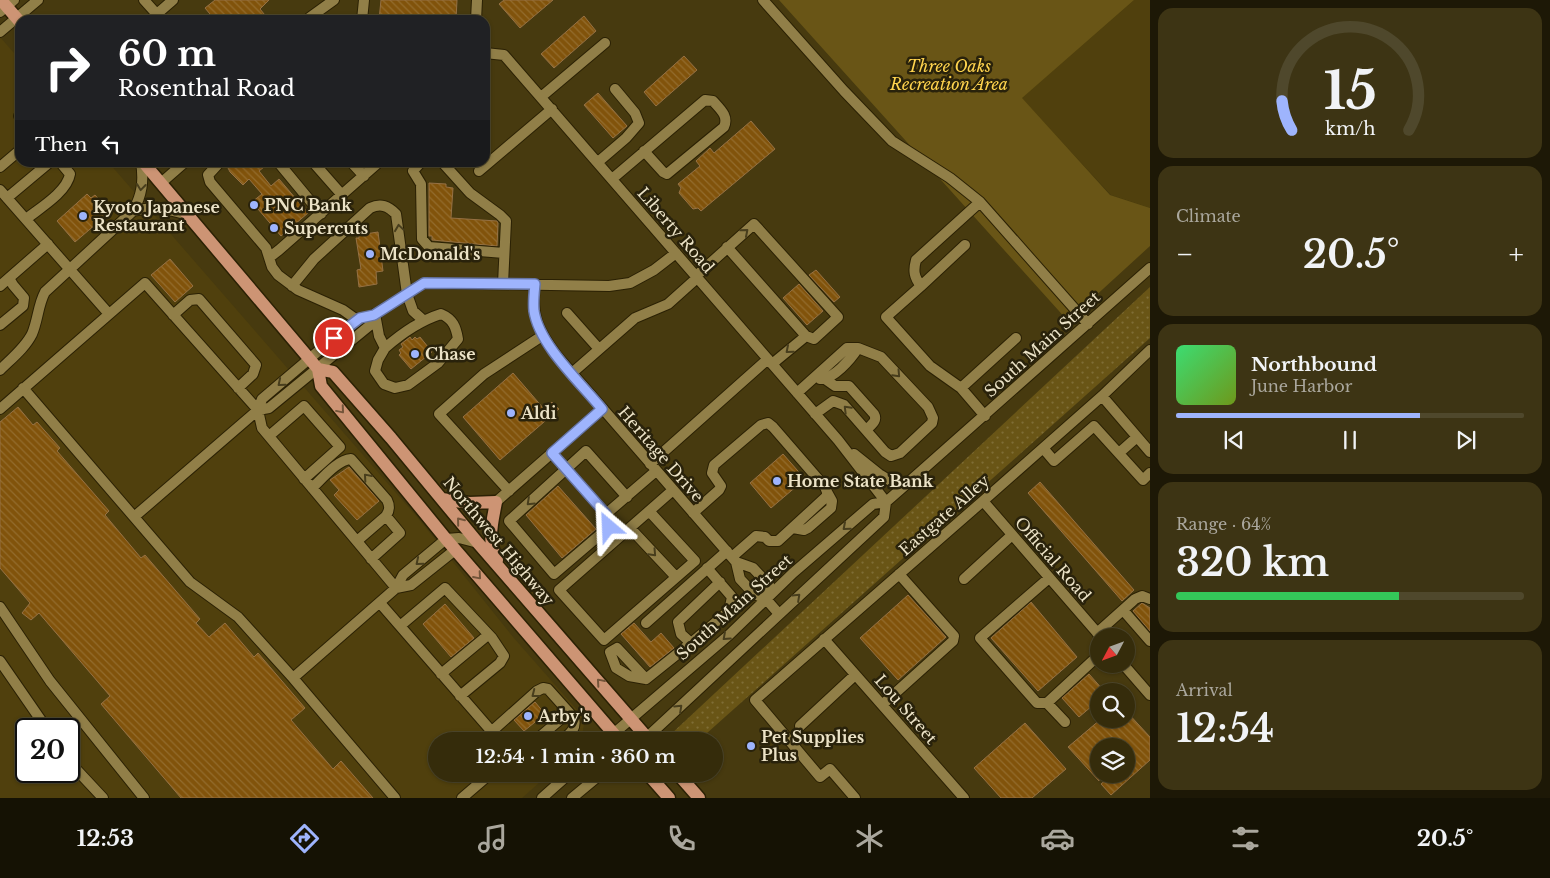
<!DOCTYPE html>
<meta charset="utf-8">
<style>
body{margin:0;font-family:"Libre Baskerville",serif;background:#3d3414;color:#f1f3f6;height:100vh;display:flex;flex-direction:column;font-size:19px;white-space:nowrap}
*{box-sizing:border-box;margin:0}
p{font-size:16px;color:#aaa79d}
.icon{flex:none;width:28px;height:28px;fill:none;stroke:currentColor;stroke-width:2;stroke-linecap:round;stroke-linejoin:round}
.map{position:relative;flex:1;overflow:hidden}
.side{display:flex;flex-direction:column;gap:8px;padding:8px;background:#1d1806;width:400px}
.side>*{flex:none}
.guide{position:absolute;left:15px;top:15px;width:475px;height:152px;border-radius:15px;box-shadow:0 1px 4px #0004,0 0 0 1px #4f482c;background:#202124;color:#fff;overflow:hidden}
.needle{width:32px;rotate:229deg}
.fabs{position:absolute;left:1090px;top:628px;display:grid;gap:10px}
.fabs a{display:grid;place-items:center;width:45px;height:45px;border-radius:50%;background:#352c0b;box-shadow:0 1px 4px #0004,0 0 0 1px #4f482c;font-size:25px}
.speed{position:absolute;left:15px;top:718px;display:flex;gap:10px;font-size:25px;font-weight:700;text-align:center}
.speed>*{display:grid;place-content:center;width:65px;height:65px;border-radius:50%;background:#352c0b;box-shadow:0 1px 4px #0004,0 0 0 1px #4f482c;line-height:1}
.speed .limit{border:2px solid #111;border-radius:8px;background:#fff;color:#111}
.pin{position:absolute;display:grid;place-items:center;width:42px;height:42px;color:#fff;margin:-21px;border:2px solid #fff;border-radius:50%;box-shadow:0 1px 5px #0007}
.me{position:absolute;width:55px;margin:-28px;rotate:334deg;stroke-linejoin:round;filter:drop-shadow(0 0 4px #0008)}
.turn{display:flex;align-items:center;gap:18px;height:105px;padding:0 20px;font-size:22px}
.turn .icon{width:65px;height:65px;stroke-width:2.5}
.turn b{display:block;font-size:35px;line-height:42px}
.then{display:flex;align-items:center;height:48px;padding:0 20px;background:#0003;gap:10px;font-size:19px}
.big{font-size:38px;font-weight:600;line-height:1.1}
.side .tile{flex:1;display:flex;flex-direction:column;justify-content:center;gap:8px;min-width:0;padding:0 18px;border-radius:15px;background:#3d3414}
.side .dial{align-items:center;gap:0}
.dial svg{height:130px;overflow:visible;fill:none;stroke:#4f482c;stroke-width:7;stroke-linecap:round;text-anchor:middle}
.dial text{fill:#f1f3f6;stroke:none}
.song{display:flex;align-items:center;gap:15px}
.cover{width:60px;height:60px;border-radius:8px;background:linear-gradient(135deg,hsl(140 70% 55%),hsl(80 70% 35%))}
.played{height:5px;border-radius:2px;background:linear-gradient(90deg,#9eb4fd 70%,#4f482c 70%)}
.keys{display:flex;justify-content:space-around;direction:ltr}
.heat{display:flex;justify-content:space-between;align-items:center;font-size:28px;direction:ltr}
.charge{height:8px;border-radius:4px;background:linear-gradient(90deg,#34c759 64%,#4f482c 0)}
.trip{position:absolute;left:428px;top:732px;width:295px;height:50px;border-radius:25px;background:#352c0b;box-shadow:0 1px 4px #0004,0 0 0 1px #4f482c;font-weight:600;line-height:50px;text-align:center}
.menu{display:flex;height:80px;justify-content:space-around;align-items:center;background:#151204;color:#aaa79d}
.menu .icon{width:35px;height:35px}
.menu .selected{color:#9eb4fd}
.menu b{font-size:22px;color:#f1f3f6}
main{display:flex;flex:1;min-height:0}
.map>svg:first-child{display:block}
</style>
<main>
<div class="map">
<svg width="1150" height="798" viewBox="0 0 1150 798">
<defs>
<pattern id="grass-dots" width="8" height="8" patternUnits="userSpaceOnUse" patternTransform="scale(1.25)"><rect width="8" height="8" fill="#695516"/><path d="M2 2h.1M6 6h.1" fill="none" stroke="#7f6d36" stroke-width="1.8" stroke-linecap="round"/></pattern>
<pattern id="building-back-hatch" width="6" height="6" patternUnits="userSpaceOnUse" patternTransform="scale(1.25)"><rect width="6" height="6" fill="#81530b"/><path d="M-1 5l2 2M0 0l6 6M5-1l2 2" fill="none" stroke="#936c2d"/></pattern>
</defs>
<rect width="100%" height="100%" fill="#473a0f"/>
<path fill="#50400d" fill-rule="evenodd" d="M1134,0H1150V208L1111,195L1021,98Z
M0,37L20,60V162L109,163L417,517L513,637L585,719L581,741H436V774H549L522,798H0ZM26,729H69V771H26Z"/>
<path fill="url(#grass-dots)" d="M1150,287V338L698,741H668L669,736Z"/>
<path fill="#695516" d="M779,0H1134L1022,98L1110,195L1150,208V246L1068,321Z"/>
<path fill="url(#building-back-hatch)" stroke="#967144" d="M215,0H269L260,9L269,20H215L205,8Z
M381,0H457L456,20H379Z
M504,0H553L520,28L499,4Z
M584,16L596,31L554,68L541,54Z
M684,56L697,70L656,106L644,92Z
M598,93L627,126L613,138L584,105Z
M751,121L775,149L701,211L698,208L693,209L679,193L681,188L678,184L700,166L696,161L710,148L714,153Z
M234,162H260L264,167L259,171L271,186L279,179L308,213L281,236L252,202L262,194L249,179L243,185L230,172L228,168Z
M429,183L446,184V187L453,188L451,218L497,221L498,223L497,246L432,240V236H429Z
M87,194L91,198L95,195L110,212L75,242L57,221Z
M378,232L383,271L376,272L377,284L359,287L357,270L361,269L356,238H359V235Z
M170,259L193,286L175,302L151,275Z
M816,270L840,297L834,302L809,275Z
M799,284L823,311L807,325L783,298Z
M410,337L412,340L415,337L417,339L420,337L432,352L411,369L399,355L401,353L399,350L403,347L401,344Z
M513,373L544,409L552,402L559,409L500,460L463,417Z
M18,407L33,425L37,422L60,448L57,451L109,511L105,515L141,558L145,555L200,619L196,623L209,637L225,623L254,657L258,653L305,708L291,720L333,769L341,761L373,798H181L101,704L110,696L39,613L31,620L22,613L30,603L0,568V422Z
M783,454L805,479L771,508L750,483Z
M349,467L379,501L357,520L334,495L339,490L330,480Z
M1040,482L1134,590L1122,601L1028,493Z
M558,486L596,529L562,558L526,515Z
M908,595L946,637L898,680L860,638Z
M1031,602L1077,657L1038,691L991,638Z
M1142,603L1150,608V631L1133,611Z
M445,604L474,638L451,657L423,624Z
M634,623L651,642L661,633L674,648L650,667L621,634Z
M1089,674L1104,691H1099V700L1079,717L1062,698Z
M535,702L545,714L524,731L514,720Z
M1126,711L1150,737V760L1111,795L1101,784L1113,774H1126V746H1099V781L1068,747L1101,719H1126Z
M1025,723L1066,769L1032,798H1001L974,768Z"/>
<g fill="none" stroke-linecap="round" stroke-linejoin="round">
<g stroke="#2b2104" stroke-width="12">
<path id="minor" d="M144,0L162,20
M763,0L844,91L892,141L950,178L980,202L1088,324
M0,12L14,0
M309,18L334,0
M150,20L173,0
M362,20L364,0
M476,20L477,0
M0,32L38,0
M485,53L504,55L838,440L886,502
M541,97L605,43
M19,116H20
M220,162L208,175L210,182L266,248L272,267L278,275L298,290L343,310L357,320
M278,162L321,214
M313,162L342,195
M351,162L364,176
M421,162L413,171L421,184L422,239L429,247L504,253
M442,162L470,193L500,215L506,221L503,284
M598,162L626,138L639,123L635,113L615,89
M0,167L20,150
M479,171L552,109
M612,179L705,100L713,101C720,109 729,116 724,127L667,174L663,172L644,151
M161,183L185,162
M0,190L109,314
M7,198L50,162
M980,202L916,260C913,271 914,277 921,286L886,317L930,366L961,388L985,416
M133,211C157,206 164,208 188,215
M26,219C40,208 67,192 70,174L60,162
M270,257L279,250L379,162
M696,276L754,224L838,317L814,339L806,336L727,247
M535,284C531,317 538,330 557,356L736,562L753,568L769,585L766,599
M0,286L9,278
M292,286L314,259L370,208C381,203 388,206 396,214L407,294L413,311L423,320
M921,286L965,245
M567,313L599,349
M375,314L379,336L385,348L378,360L375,371L384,384L395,388L408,385L438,363L458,339C456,327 453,319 441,314C419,321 402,333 385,348
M173,315L190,300L199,299L256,365L253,374L238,388
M0,325L23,306L24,298L13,285L9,278L48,244
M772,364L806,336
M0,370C11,359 25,348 32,334C38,320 38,305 45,292L133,211C142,195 144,181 141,162
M572,373L635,318L668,304L697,278
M820,379C833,380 851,359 858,348
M825,379L835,386H849L874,414C878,421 871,425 866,430
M23,388L190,582L238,617L293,678L395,798
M961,388L1016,338
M797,393L847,348H858L881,357L928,407L933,418L932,423L900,453L891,456L885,452L844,405L833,401L815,414
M1102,396L1150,452
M0,409L145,283L258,410L262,428L396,588
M258,410L262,399L322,348L361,318
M269,436L304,406L340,447L304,479
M1043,448L1054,461L1094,426L1143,480L1150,473
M552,453L606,514L656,471
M1119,453L1137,437
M854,454L879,474L902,488
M650,464L768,359
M312,488C322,479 337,460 351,459L387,500C390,506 390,510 386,516
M509,491L439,414L484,374L542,336
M983,501L1100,636
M496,502L602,409
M649,511L695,561L604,640L559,590L673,490
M693,513L719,490L721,486L712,473L714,465L761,425L768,423L773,427L825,487L827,492V496L778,541H769L765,537L756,536L732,557
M606,514L609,527L554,574L509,521L586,451L627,497
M134,517L258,410L269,408L369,326L371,318L374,315L424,283L609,286L630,283L654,270L676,253
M630,528L676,577
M793,528L804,530L808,528L831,508L832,501L827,492
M357,541L386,516L400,533L371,559
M736,562L740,579L754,594L766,599L779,614
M707,568L732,597L729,611L691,643L681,634L678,622L720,582
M964,579L1012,535
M396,588L411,585L455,550
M380,603L500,741
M0,607L50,681L144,798
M1123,610L1150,641
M646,623L727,551
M400,626L445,588L492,638L504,656L500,663L460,696
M1097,633L1135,599L1142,596L1150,599
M824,639L964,798
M0,661L47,729
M1123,664L1150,695
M441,674L488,635
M293,678L396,588L403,575L446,539L459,538L478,543
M646,679L629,676L616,668L610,652L617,648L646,679L691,643
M1047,703H1037L980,638L1049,578
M882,705L953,641L954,636L899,574
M1065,722L1047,703L1099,655
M800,726L855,675
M491,732L537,691L543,688L548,689L574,718C577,730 569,734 561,741
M535,741L563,717
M605,741L729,635L793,573L873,504L886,502L902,488L1150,268
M643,741L884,517L886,502
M69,760L75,768L103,798
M462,798L490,774
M542,798L569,774
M572,798L601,774
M855,798L830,769L820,777L755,700L983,501L1102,396L1150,350"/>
</g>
<g stroke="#2b2104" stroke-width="15">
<path id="major" d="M1,0L20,22
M143,162L318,369L321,386L446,539L620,741
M318,369L333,372L391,438L478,543L650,741
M442,499L469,503L496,502C492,524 487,539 497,560
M648,774L669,798
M678,774L699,798"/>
</g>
<use href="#minor" stroke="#917f48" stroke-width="10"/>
<use href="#major" stroke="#cd9474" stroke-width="12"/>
</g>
<defs><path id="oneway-chevron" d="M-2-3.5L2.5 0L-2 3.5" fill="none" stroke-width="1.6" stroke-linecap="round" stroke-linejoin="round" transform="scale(1.25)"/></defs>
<g stroke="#483e1d">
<use href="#oneway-chevron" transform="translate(141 187) rotate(97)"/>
<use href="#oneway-chevron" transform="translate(399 228) rotate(-98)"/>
<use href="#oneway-chevron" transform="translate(745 232) rotate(-41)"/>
<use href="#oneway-chevron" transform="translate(789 350) rotate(139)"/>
<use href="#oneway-chevron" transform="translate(897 374) rotate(47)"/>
<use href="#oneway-chevron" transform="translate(281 383) rotate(140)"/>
<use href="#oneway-chevron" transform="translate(847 409) rotate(-135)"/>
<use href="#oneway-chevron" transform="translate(367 477) rotate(-131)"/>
<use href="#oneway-chevron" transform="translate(530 502) rotate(137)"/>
<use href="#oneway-chevron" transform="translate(846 527) rotate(139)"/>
<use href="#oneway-chevron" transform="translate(653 553) rotate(47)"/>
<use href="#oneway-chevron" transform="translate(419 562) rotate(140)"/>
<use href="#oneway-chevron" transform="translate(797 597) rotate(-43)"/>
<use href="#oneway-chevron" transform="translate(726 637) rotate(138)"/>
<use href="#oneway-chevron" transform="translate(535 694) rotate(142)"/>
<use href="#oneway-chevron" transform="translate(679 708) rotate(-43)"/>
</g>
<g stroke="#73553a">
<use href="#oneway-chevron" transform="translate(341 410) rotate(50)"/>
<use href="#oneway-chevron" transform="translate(460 521) rotate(-129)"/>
<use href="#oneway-chevron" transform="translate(478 576) rotate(49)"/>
<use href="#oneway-chevron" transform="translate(600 682) rotate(-131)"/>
</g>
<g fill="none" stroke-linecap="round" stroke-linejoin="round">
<g stroke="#6775a4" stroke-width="12">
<path id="route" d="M334,338L360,318L374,315L424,283L535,284C534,294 533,302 534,311C539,345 581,383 602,409L552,453L606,514L609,527"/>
</g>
<use href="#route" stroke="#9eb4fd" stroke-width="9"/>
</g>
<g fill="#9eb4fd" stroke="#29220b" stroke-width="2">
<circle cx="254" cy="205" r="5"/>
<circle cx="83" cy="216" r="5"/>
<circle cx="274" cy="228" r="5"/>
<circle cx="370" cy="254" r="5"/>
<circle cx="415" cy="354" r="5"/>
<circle cx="511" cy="413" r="5"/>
<circle cx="777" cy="481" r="5"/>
<circle cx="528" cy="716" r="5"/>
<circle cx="751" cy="746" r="5"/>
</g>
<g text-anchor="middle" stroke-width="5" stroke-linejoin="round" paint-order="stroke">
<g font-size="16" font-style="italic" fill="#ffd44e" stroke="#29220b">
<text x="949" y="72">Three Oaks<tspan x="949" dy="18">Recreation Area</tspan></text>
</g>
<g font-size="16" font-weight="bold" fill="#ece3c7" stroke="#29220b" text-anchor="start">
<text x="264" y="211">PNC Bank</text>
<text x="93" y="213">Kyoto Japanese<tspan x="93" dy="18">Restaurant</tspan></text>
<text x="284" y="234">Supercuts</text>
<text x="380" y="260">McDonald's</text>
<text x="425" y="360">Chase</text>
<text x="521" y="419">Aldi</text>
<text x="787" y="487">Home State Bank</text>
<text x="538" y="722">Arby's</text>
<text x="761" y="743">Pet Supplies<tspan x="761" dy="18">Plus</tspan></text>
</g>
<g font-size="16" fill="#ece3c7" stroke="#29220b">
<text transform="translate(676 230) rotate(49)" y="6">Liberty Road</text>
<text transform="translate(1042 344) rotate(-42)" y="6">South Main Street</text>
<text transform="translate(661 454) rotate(49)" y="6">Heritage Drive</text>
<text transform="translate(944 515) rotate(-41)" y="6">Eastgate Alley</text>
<text transform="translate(499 541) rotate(50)" y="6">Northwest Highway</text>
<text transform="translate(1053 559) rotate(49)" y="6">Official Road</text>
<text transform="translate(734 607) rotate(-42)" y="6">South Main Street</text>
<text transform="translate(906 709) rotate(49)" y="6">Lou Street</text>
</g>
</g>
</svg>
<div class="fabs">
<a><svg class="needle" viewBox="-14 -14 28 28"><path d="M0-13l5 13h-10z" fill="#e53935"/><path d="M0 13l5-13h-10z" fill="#aaa79d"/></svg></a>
<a><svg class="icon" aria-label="search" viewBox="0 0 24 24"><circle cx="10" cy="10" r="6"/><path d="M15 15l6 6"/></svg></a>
<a><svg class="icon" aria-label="layers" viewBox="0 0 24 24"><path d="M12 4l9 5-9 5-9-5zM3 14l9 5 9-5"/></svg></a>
</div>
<div class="speed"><div class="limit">20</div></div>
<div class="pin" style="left:334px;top:338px;background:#d93025"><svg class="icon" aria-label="arrive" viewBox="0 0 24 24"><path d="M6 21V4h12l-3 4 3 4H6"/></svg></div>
<svg class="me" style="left:609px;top:527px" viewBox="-20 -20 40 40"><path d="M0-17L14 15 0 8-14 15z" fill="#9eb4fd" stroke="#fff" stroke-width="4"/></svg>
<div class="trip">12:54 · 1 min · 360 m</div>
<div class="guide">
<div class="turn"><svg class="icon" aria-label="right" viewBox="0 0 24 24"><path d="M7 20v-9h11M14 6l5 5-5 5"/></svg><div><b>60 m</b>Rosenthal Road</div></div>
<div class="then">Then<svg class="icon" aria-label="left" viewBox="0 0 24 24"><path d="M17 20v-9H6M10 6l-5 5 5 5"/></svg></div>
</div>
</div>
<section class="side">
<div class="tile dial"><svg viewBox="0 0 100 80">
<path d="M14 69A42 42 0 1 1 86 69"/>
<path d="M14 69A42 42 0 0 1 8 51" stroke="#9eb4fd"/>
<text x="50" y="56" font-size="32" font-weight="700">15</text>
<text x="50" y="72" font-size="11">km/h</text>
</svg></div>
<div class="tile"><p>Climate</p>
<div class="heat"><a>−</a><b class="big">20.5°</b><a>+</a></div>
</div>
<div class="tile">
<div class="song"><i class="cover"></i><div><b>Northbound</b><p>June Harbor</p></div></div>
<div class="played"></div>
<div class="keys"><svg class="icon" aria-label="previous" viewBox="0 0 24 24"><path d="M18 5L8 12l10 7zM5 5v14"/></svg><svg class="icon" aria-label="pause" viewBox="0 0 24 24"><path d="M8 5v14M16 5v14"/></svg><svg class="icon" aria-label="next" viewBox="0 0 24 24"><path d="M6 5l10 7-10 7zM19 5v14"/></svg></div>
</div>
<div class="tile"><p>Range · 64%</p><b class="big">320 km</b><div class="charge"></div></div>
<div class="tile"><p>Arrival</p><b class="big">12:54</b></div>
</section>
</main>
<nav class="menu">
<b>12:53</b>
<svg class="icon selected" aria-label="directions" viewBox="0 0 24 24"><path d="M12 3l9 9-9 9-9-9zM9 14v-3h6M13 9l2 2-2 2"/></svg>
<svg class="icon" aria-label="music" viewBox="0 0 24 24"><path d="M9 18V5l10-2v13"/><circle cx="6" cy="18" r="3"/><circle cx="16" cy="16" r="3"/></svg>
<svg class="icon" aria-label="phone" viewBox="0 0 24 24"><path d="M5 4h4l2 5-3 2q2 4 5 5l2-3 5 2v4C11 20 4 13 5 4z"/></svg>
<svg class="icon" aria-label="climate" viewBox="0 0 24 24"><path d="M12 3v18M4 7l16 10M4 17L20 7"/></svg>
<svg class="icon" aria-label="car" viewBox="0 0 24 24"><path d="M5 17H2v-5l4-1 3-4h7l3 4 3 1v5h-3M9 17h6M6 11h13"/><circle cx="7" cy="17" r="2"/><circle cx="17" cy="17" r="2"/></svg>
<svg class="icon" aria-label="filters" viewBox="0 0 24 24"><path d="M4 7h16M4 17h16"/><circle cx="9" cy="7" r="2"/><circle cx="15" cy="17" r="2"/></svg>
<b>20.5°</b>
</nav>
